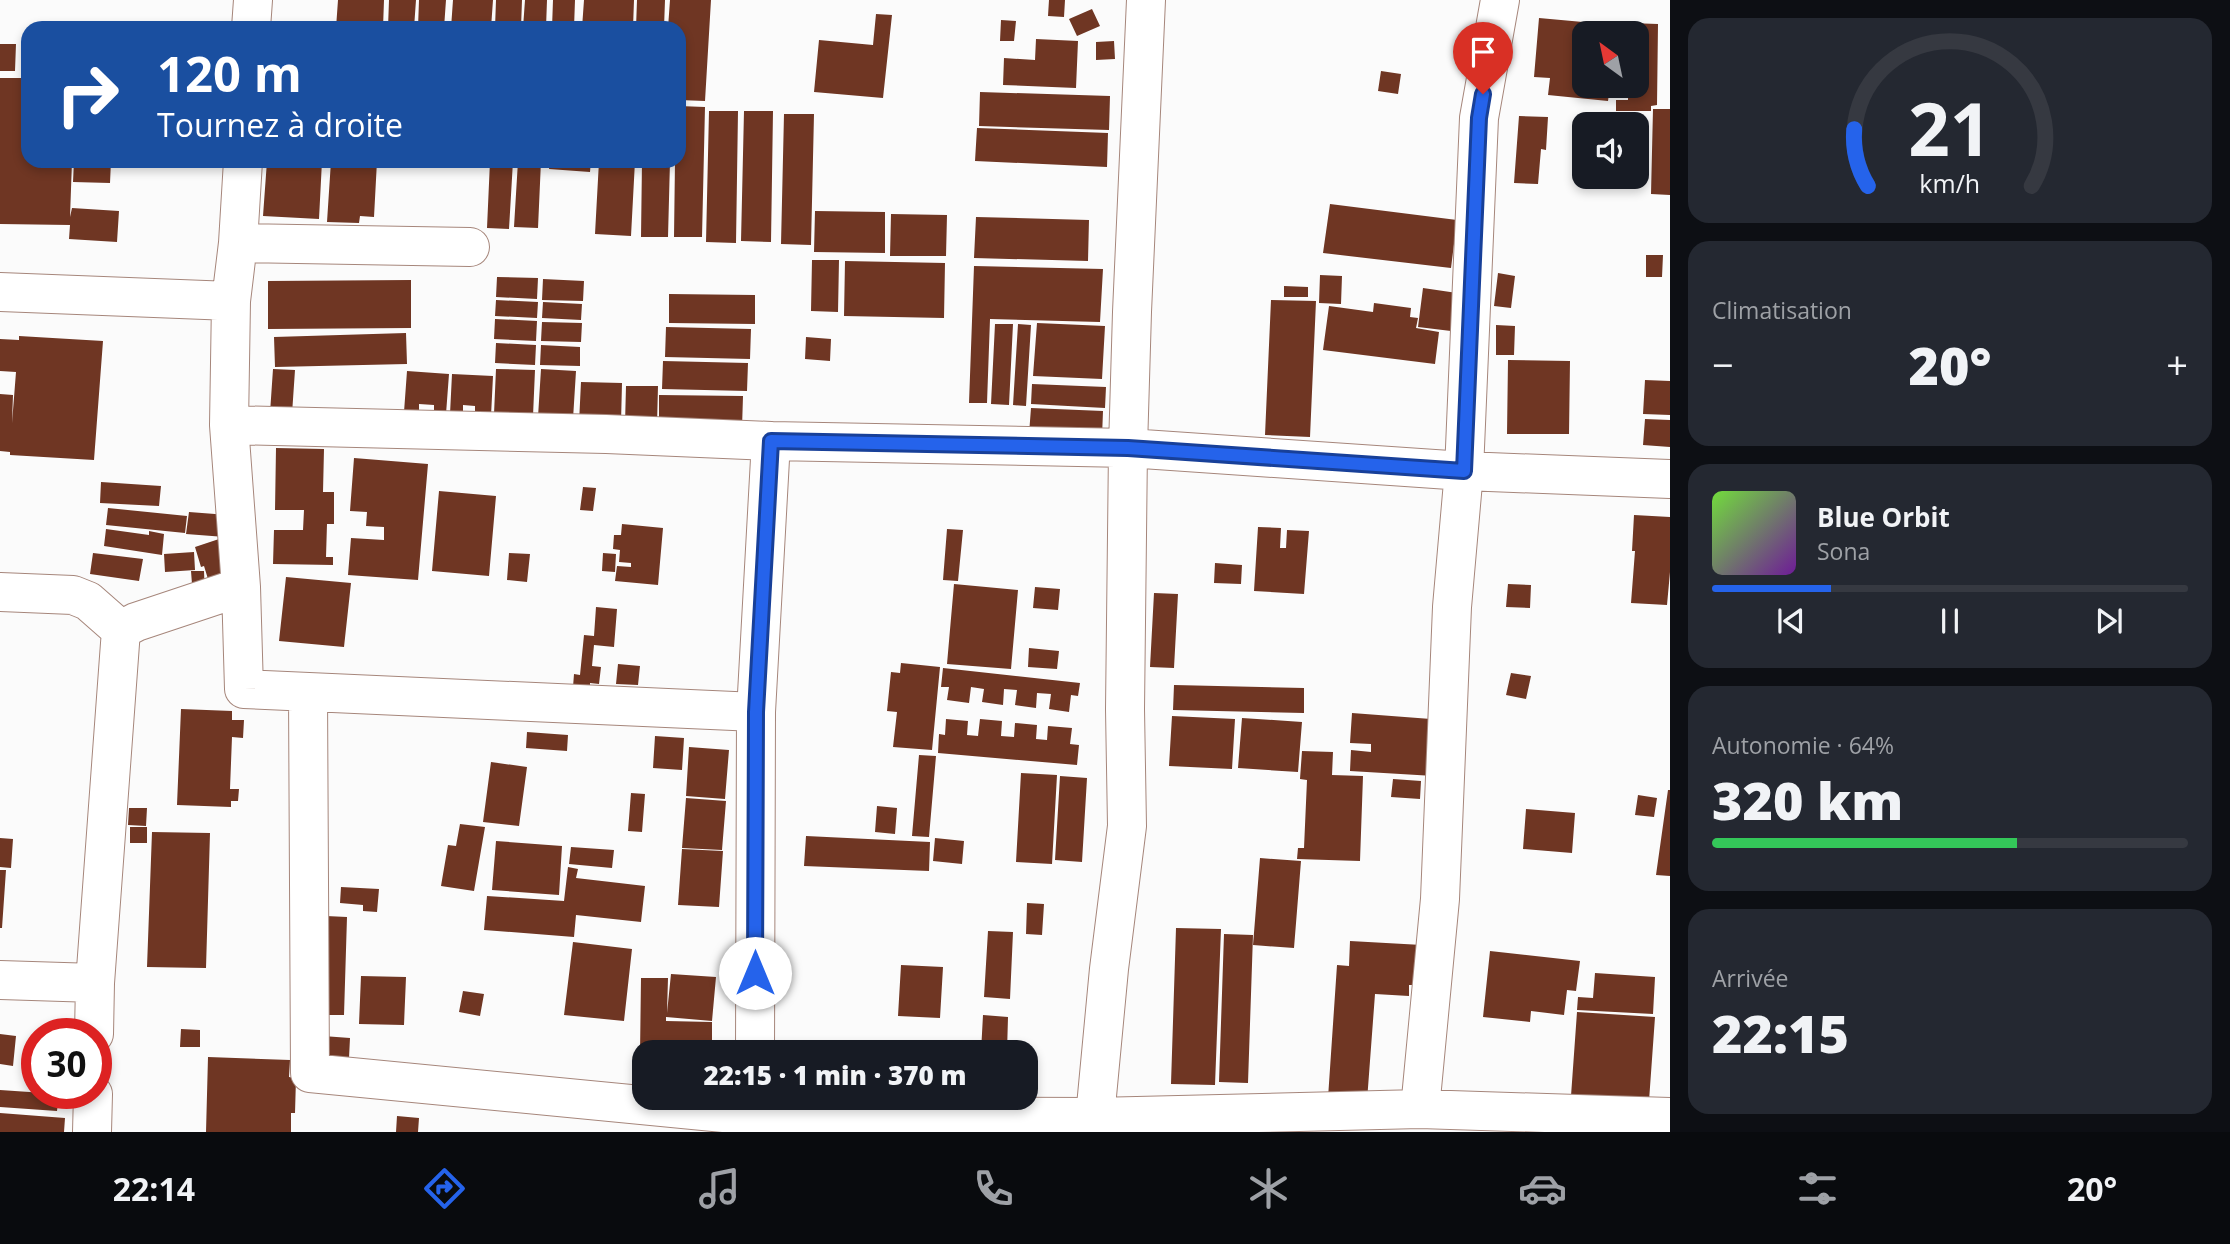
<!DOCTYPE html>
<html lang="fr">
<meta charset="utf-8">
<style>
body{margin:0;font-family:"Open Sans",sans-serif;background:#242831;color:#f1f3f6;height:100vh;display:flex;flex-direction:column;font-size:26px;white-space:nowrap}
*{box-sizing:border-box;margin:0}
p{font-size:23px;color:#9ea1a6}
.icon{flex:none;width:38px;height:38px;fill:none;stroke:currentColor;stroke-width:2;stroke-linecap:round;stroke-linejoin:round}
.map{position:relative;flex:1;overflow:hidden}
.details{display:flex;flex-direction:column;gap:18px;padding:18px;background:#0d0f14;width:560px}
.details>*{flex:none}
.hud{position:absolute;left:21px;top:21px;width:665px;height:147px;border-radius:21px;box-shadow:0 4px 10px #0003;background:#1a4fa0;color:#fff;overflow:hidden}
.needle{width:46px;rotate:327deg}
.controls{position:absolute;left:1572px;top:21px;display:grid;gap:14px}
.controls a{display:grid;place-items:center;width:77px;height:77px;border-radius:14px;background:#171b24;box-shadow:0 4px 10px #0003;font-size:35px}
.speed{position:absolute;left:21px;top:1018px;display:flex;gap:14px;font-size:35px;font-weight:700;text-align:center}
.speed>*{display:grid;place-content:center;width:91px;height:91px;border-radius:50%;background:#171b24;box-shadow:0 4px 10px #0003;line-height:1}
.speed .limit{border:10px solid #d22;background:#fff;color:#111}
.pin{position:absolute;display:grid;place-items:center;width:60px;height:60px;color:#fff;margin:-72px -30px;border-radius:50% 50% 50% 0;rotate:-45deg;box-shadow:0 0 7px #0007}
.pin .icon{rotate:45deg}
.me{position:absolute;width:77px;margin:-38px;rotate:0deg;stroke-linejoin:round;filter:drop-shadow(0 0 5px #0008)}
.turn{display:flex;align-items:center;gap:24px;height:147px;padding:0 21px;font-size:32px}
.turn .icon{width:91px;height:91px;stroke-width:2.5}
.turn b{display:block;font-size:49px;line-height:60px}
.big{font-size:52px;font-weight:800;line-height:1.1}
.details .widget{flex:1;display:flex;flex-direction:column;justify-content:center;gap:10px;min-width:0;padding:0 24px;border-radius:21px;background:#242831}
.details .dial{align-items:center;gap:0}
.dial svg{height:182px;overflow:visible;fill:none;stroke:#363941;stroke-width:7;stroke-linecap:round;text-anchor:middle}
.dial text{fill:#f1f3f6;stroke:none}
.song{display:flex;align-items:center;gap:21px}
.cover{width:84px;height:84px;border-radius:10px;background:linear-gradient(135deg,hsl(100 70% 55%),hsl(280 70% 35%))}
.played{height:7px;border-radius:4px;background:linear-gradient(90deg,#2563eb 25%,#363941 25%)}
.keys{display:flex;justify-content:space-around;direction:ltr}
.heat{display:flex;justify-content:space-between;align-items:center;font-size:38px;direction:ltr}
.charge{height:10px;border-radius:5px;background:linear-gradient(90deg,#34c759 64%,#363941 0)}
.trip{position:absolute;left:632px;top:1040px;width:406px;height:70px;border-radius:21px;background:#171b24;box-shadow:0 4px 10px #0003;font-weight:800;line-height:70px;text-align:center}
.dock{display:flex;height:112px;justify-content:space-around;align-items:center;background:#090b0e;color:#9ea1a6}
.dock .icon{width:49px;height:49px}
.dock .active{color:#2563eb}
.dock b{font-size:32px;color:#f1f3f6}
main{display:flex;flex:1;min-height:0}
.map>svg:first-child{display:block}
</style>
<main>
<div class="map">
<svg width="1670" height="1132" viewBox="0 0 1670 1132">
<rect width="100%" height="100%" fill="#fbfbfb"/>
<path fill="#6f3623" d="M338,0H384L383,28H336Z
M389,0H416L414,28H388Z
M419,0H446L444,28H418Z
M453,0H493L491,28H451Z
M496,0H522L521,28H495Z
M525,0H547L546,28H523Z
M553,0H575L574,28H552Z
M584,0H634L633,28H582Z
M637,0H665L664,28H636Z
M670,0H711L705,101L679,100V28H668Z
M1049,0H1065L1064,17L1048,16Z
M1092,9L1100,26L1077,36L1069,19Z
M876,14L892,15L883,98L814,92L819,40L873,45Z
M1539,18L1616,25L1615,33H1584V86H1610L1608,101L1548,95L1550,78L1534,77Z
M1001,20L1016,21L1014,41H1000Z
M1629,23L1658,24L1657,105L1651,106V111H1616V100H1628V86H1636V33H1629Z
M1036,39L1078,41L1076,88L1003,85L1004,58L1035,60Z
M1114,41L1115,59L1096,60V42Z
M0,44H16L15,71H0Z
M1381,71L1401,74L1398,94L1378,91Z
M0,78H28V161H72L70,217L72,208L119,211L117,242L69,239L70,225L0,224Z
M980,92L1110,96L1109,130L979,126Z
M679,106L705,107L702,237H674L675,161H679Z
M1653,109H1670V195L1651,194Z
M709,111H738L736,243L706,242Z
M744,111H773L771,242L741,241Z
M784,114H814L811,245L781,244Z
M1519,116L1548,117L1546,150L1541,149L1538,184L1514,183Z
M977,128L1108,133L1107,167L975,161Z
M74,161H111L110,183L73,182Z
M267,161H322L319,219L263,216Z
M331,161H377L374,217L360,216L359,223L327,222Z
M490,161H513L509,229L487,228Z
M518,161H541L538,228L514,227Z
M550,161H591L590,172L549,169Z
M599,161H635L631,236L595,234Z
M642,161H670L668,237H641Z
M1330,204L1457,220L1451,268L1323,253Z
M815,211L885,212V253L814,252Z
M891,214L947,215L946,256H890Z
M976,217L1089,220L1088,261L974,258Z
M1646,255H1663L1662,277H1646Z
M812,260H839L838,312L811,311Z
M845,261L945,263L944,318L844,316Z
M974,266L1103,269L1100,322L990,319L987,403H969Z
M1498,273L1515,276L1511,308L1494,306Z
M1320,275L1342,276L1341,304L1319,303Z
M497,277L538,278L537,299L496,297Z
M543,279L584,281L583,301L542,300Z
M411,280V328L268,329V281Z
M1284,286L1308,287V297H1284Z
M1423,288L1457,293L1451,331L1418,327Z
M669,294L755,295V324L669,323Z
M496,300L538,302L537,318L495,316Z
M1271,300L1316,301L1310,437L1265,435Z
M543,302L582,304L581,320L542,318Z
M1374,303L1411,308L1410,317L1418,318L1416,328L1439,332L1435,364L1323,350L1329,306L1373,312Z
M495,319L537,321L536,341L494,339Z
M542,322L582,323L581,342L541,341Z
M1037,323L1105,326L1102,379L1033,376Z
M995,324H1013L1009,405L991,404Z
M1018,324L1031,325L1026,406L1013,405Z
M1496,325L1515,326L1514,355H1496Z
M666,327L751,329L750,359L665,357Z
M406,333L407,364L275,367L274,337Z
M19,336L103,341L94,460L10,455V452L0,451V394L13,395L12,423L16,372L0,371V339L19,340Z
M806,337L831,339L830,361L805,359Z
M496,343L536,345L535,365L495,363Z
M541,345L580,347V366L540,365Z
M1508,360L1570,361L1569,434H1507Z
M663,361L748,363L747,391L662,389Z
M273,369L295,370L292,414L270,413Z
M496,369L535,370L533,416L494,414Z
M541,369L576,371L573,419L538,417Z
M407,371L449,374L446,414L434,413V405L419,404V413L404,412Z
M452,374L493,376L491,416L475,415V406L463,405V414H450Z
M1645,380L1670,381V415L1643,414Z
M581,382L622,383L621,423H579Z
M1032,384L1106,387L1105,408L1031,404Z
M626,386H658L657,425L625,424Z
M659,395L743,396L742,428L659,427Z
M1031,408L1103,411L1102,437L1029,434Z
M1645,419L1670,420V447L1643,445Z
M276,448L324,449L323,492H334V524H327L326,557H333V565L273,564L274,530H303L304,510H275Z
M354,458L428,464L418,580L348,575L351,538L384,540V527L366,526L367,512L350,511Z
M101,482L161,486L159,506L100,503Z
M583,487L596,488L593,511L580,510Z
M439,491L496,496L489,576L432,571Z
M108,508L187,516L185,533L106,525Z
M189,512L228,515L225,537L186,534Z
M1634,515L1670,517V572L1667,605L1631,603L1635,551H1632Z
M622,524L663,528L658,585L615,581L617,566L631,567V563L619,562L620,550L613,549L614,535H621Z
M1258,527L1281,528L1280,548H1286L1287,530L1309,531L1304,594L1254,591Z
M106,529L149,535V531L164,534L162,555L104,546Z
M947,529L963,530L958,581L943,580Z
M222,538L233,572L208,579L204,566L201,567L195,547Z
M194,552L195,570L165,572L164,554Z
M93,553L143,559L139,581L90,574Z
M509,553L530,554L527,582L507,580Z
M603,553L616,554L615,572L602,571Z
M1215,563L1242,565L1241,584L1214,583Z
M191,571H204L205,596L193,597Z
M286,577L351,583L344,647L279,641Z
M954,584L1018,590L1011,669L947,664Z
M1508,584L1531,585L1530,608L1506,607Z
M1035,587L1060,589L1058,610L1033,608Z
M1154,593L1178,594L1174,668L1150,667Z
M596,607L617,609L614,647L594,645L592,666L601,667L599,684L590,683V689L573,687L574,674L580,675L584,635L594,636Z
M1029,648L1059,651L1057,669L1028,667Z
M901,663L940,667L932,750L893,747L897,712L887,711L891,672L900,673Z
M618,664L640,666L638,685L616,684Z
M943,668L1080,683L1078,696L1071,695L1069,712L1049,709L1051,694L1037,693L1036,708L1015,705L1017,690L1004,689L1003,705L982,702L984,689L971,687L969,703L947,700L949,687H941Z
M1511,673L1531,676L1526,699L1506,695Z
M1174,685L1304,688V713L1173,710Z
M181,709L232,711V720H244L243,738L232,737L230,789H239L238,801H231V807L177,805Z
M1352,713L1431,719L1434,776L1350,771L1351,750L1371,752V744L1350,743Z
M1172,716L1235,719L1232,769L1169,766Z
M1242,718L1302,722L1298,772L1238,768Z
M946,719L968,721L967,735L978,736L980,719L1002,721L1001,736L1014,737L1015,723L1037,725L1036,739L1047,740L1048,726L1072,728L1070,744L1079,745L1077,765L938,753L939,734L945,735Z
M527,732L568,735L567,751L526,748Z
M655,736L684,738L682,770L653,768Z
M689,747L729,750L725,799L686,796Z
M1302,751L1333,752L1332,775L1363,776L1360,861L1297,859L1298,848H1304L1307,780L1300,779Z
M919,755L936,756L929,837L912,836Z
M491,762L527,767L519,826L483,822Z
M1021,773L1057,775L1052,864L1016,862Z
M1060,776L1087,778L1082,862L1055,860Z
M1393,779L1421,781L1420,799L1391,797Z
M1668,790H1670V876L1656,875Z
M631,793L645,794L642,832L628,831Z
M1638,795L1657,798L1654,817L1635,815Z
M686,798L726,801L722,850L682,848Z
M877,806L897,808L895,834L875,832Z
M129,808H147L146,826L128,825Z
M1526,809L1575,813L1572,853L1523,849Z
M460,824L485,827L474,891L441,886L448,845L456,846Z
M130,827H147V843H130Z
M152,832L210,833L206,968L147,967Z
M806,836L930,842L929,871L804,866Z
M0,838L13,839L11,868L0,867Z
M935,838L964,841L962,864L933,861Z
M496,841L562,846L559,895L492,890Z
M571,847L614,850L612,868L569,864Z
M682,849L723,851L719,907L678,905Z
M1260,858L1301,861L1294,948L1253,945Z
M568,867L578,869L576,878L645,886L641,922L576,915L574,937L484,930L487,896L564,901Z
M0,870H6L2,928H0Z
M341,887L379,889L377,912L363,911V905L340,903Z
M1027,903L1044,904L1042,935L1026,934Z
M326,916L347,917L344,1015H322Z
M1176,928L1221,929L1215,1085L1171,1084Z
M988,931L1013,932L1010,999L984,997Z
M1224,934L1253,935L1248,1083L1219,1082Z
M1350,941L1422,945L1419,985H1409V996L1375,994L1367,1101L1328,1098L1337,965L1349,966Z
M573,942L632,949L624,1021L564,1015Z
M1490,951L1580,961L1576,991L1567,990L1564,1015L1531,1011L1530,1022L1483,1017Z
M901,965L943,967L940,1018L898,1016Z
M1595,973L1655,977L1653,1014L1577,1010L1578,997L1593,998Z
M671,974L716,977L712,1021L666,1017V1021L712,1022V1052H644V1054H640L641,978H668L667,1013Z
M361,976L406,977L404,1025L359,1024Z
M463,991L484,994L480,1016L459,1012Z
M1577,1012L1655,1017L1649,1101L1571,1096Z
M983,1015L1008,1017L1007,1052H981Z
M181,1029L200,1030V1047H180Z
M0,1034L16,1036L13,1066L0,1064Z
M323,1036L350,1038L349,1058L321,1057Z
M208,1057L290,1060L289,1077L296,1078L295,1113H291V1132H206Z
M0,1090L59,1094L57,1111L0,1107Z
M0,1113L65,1118L64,1132H0Z
M397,1116L419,1118L418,1132H396Z"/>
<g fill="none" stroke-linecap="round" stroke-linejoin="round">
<g stroke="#a6867b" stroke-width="40">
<path id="minor" d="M251,28L253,0
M243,161L238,243L231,301L229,425L241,587L244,689L756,712
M238,243L470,247
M0,292L231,301
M229,425L606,434L771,441L1128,448L1464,471L1670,479
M0,592L73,595L88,601L121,630
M121,630L136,622L241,587
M308,693L310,1073L754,1116L1095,1117L1420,1109L1670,1117
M0,980L95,983
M94,1034L95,983L121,630
M755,1052L756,712L771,441
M1420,1109L1440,899L1452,607L1464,471L1479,118L1500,0
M92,1132L93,1094
M1089,1132L1095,1117L1109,969L1127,826L1125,709L1128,448L1132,312L1146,0"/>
</g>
<use href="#minor" stroke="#fff" stroke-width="38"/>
</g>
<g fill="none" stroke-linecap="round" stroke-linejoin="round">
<g stroke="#184099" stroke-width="18">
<path id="route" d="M755,973L756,712L771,441L1128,448L1464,471L1479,118L1483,94"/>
</g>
<use href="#route" stroke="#2563eb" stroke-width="12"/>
</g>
</svg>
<div class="controls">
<a><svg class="needle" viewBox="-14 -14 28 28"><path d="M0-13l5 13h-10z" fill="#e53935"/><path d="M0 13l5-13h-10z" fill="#9ea1a6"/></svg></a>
<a><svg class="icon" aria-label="sound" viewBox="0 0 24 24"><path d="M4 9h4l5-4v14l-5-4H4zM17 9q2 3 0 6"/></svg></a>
</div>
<div class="speed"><div class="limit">30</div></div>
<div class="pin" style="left:1483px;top:94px;background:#d93025"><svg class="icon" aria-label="arrive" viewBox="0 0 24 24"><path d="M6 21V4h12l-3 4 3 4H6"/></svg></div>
<svg class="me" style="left:755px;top:973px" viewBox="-20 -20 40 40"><circle r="19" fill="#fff"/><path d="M0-13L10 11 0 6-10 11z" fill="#2563eb"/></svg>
<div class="trip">22:15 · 1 min · 370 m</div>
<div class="hud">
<div class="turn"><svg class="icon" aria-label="right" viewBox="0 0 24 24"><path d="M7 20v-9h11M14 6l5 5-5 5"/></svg><div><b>120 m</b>Tournez à droite</div></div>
</div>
</div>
<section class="details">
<div class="widget dial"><svg viewBox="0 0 100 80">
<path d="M14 69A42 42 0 1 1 86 69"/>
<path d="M14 69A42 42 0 0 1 8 44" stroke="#2563eb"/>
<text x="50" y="56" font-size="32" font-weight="700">21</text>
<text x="50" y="72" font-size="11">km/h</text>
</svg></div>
<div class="widget"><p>Climatisation</p>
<div class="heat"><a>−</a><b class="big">20°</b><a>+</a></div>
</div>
<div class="widget">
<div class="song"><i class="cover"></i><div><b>Blue Orbit</b><p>Sona</p></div></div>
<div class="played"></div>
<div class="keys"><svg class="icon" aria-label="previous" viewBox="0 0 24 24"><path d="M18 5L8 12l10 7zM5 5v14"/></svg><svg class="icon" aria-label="pause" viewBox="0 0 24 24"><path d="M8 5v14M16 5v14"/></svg><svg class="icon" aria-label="next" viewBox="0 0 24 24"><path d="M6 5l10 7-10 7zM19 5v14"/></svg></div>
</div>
<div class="widget"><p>Autonomie · 64%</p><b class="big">320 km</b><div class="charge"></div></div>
<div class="widget"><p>Arrivée</p><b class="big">22:15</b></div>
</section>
</main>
<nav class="dock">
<b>22:14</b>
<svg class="icon active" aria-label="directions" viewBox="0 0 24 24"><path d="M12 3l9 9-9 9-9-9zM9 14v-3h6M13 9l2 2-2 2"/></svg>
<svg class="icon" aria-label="music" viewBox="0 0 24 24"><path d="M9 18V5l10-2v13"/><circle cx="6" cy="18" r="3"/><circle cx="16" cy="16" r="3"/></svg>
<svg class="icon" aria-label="phone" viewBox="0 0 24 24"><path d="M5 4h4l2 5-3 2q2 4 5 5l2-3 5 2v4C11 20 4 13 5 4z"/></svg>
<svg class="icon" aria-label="climate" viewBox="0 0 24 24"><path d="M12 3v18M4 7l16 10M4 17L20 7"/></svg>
<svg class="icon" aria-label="car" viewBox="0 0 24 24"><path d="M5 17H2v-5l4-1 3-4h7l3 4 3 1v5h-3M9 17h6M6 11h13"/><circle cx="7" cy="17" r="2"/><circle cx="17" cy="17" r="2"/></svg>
<svg class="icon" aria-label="filters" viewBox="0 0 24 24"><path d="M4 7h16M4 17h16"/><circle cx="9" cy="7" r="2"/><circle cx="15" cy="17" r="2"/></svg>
<b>20°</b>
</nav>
